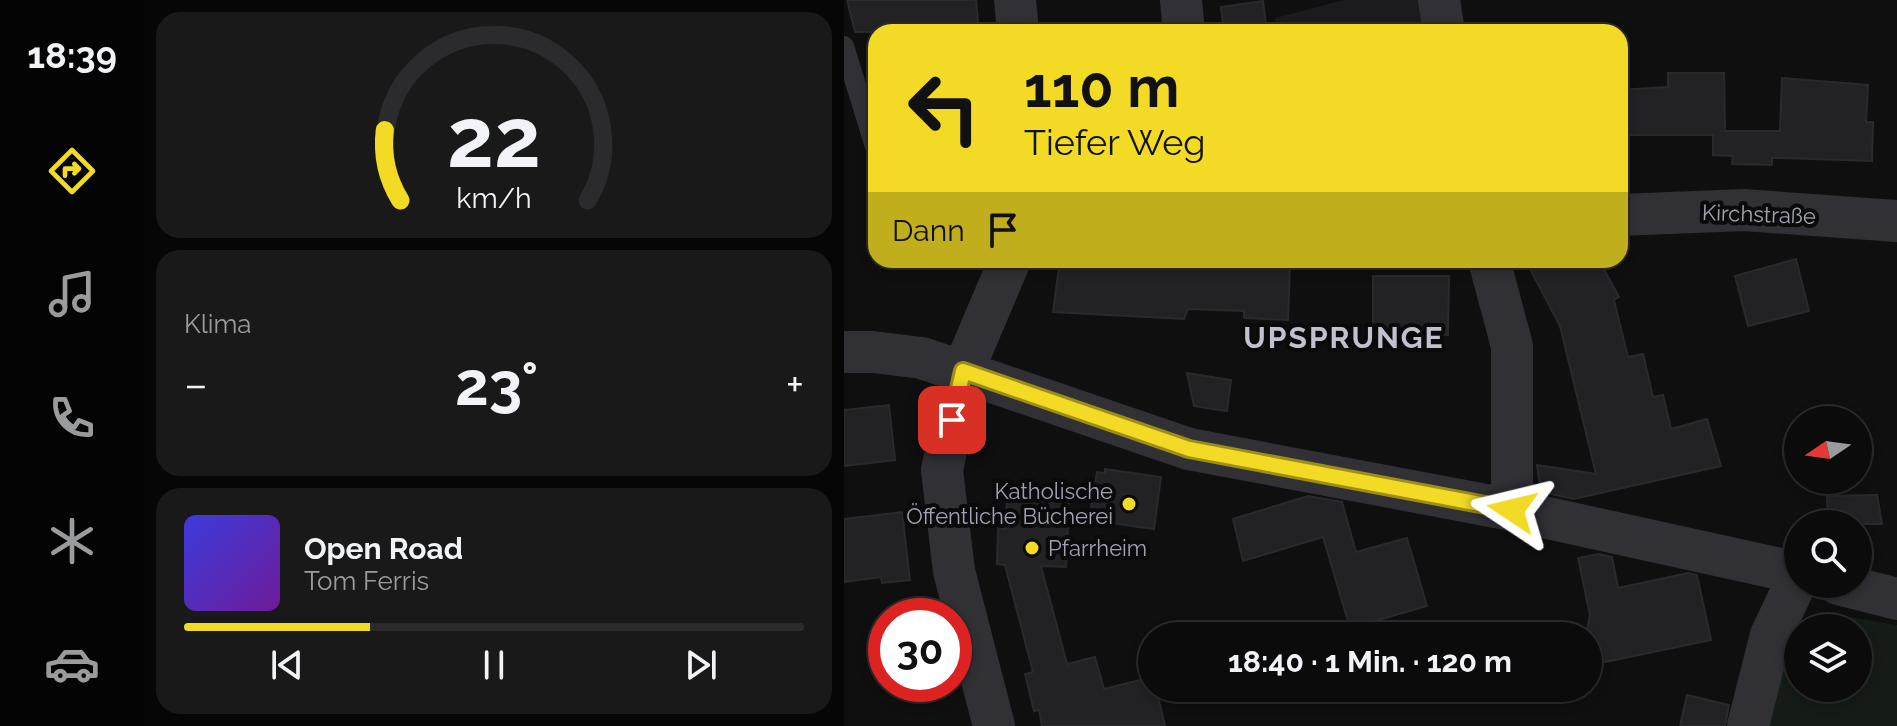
<!DOCTYPE html>
<html lang="de">
<meta charset="utf-8">
<style>
body{margin:0;font-family:Raleway,sans-serif;background:#19191a;color:#f1f3f6;height:100vh;display:flex;flex-direction:column;font-size:30px;white-space:nowrap}
*{box-sizing:border-box;margin:0}
p{font-size:26px;color:#9a9b9d}
.icon{flex:none;width:44px;height:44px;fill:none;stroke:currentColor;stroke-width:2;stroke-linecap:round;stroke-linejoin:round}
.map{position:relative;flex:1;overflow:hidden}
.panel{display:flex;flex-direction:column;gap:12px;padding:12px;background:#060607;width:700px}
.panel>*{flex:none}
.guide{position:absolute;left:24px;top:24px;width:760px;height:244px;border-radius:24px;box-shadow:0 4px 12px #0003,0 0 0 2px #2b2b2d;background:#f2da25;color:#111;overflow:hidden}
.needle{width:52px;rotate:257deg}
.buttons{position:absolute;left:940px;top:406px;display:grid;gap:16px}
.buttons a{display:grid;place-items:center;width:88px;height:88px;border-radius:50%;background:#0b0b0c;box-shadow:0 4px 12px #0003,0 0 0 2px #2b2b2d;font-size:40px}
.speed{position:absolute;left:24px;top:598px;display:flex;gap:16px;font-size:40px;font-weight:700;text-align:center}
.speed>*{display:grid;place-content:center;width:104px;height:104px;border-radius:50%;background:#0b0b0c;box-shadow:0 4px 12px #0003,0 0 0 2px #2b2b2d;line-height:1}
.speed .limit{border:12px solid #d22;background:#fff;color:#111}
.pin{position:absolute;display:grid;place-items:center;width:68px;height:68px;color:#fff;margin:-34px;border-radius:16px;box-shadow:0 4px 12px #0006}
.me{position:absolute;width:88px;margin:-44px;rotate:280deg;stroke-linejoin:round;filter:drop-shadow(0 0 6px #0008)}
.turn{display:flex;align-items:center;gap:28px;height:168px;padding:0 24px;font-size:36px}
.turn .icon{width:104px;height:104px;stroke-width:2.5}
.turn b{display:block;font-size:56px;line-height:68px}
.then{display:flex;align-items:center;height:76px;padding:0 24px;background:#0003;gap:16px;font-size:30px}
.big{font-size:60px;font-weight:700;line-height:1.1}
.panel .card{flex:1;display:flex;flex-direction:column;justify-content:center;gap:12px;min-width:0;padding:0 28px;border-radius:24px;background:#19191a}
.panel .dial{align-items:center;gap:0}
.dial svg{height:208px;overflow:visible;fill:none;stroke:#2b2b2d;stroke-width:7;stroke-linecap:round;text-anchor:middle}
.dial text{fill:#f1f3f6;stroke:none}
.song{display:flex;align-items:center;gap:24px}
.cover{width:96px;height:96px;border-radius:12px;background:linear-gradient(135deg,hsl(240 70% 55%),hsl(280 70% 35%))}
.played{height:8px;border-radius:4px;background:linear-gradient(90deg,#f2da25 30%,#2b2b2d 30%)}
.keys{display:flex;justify-content:space-around;direction:ltr}
.heat{display:flex;justify-content:space-between;align-items:center;font-size:44px;direction:ltr}
.trip{position:absolute;left:294px;top:622px;width:464px;height:80px;border-radius:40px;background:#0b0b0c;box-shadow:0 4px 12px #0003,0 0 0 2px #2b2b2d;font-weight:700;line-height:80px;text-align:center}
main{display:flex;flex:1;min-height:0}
.menu{display:flex;flex-direction:column;width:144px;justify-content:space-around;align-items:center;background:#040405;color:#9a9b9d}
.menu .icon{width:56px;height:56px}
.menu .selected{color:#f2da25}
.menu b{font-size:36px;color:#f1f3f6}
.map>svg:first-child{display:block}
</style>
<main>
<nav class="menu">
<b>18:39</b>
<svg class="icon selected" aria-label="directions" viewBox="0 0 24 24"><path d="M12 3l9 9-9 9-9-9zM9 14v-3h6M13 9l2 2-2 2"/></svg>
<svg class="icon" aria-label="music" viewBox="0 0 24 24"><path d="M9 18V5l10-2v13"/><circle cx="6" cy="18" r="3"/><circle cx="16" cy="16" r="3"/></svg>
<svg class="icon" aria-label="phone" viewBox="0 0 24 24"><path d="M5 4h4l2 5-3 2q2 4 5 5l2-3 5 2v4C11 20 4 13 5 4z"/></svg>
<svg class="icon" aria-label="climate" viewBox="0 0 24 24"><path d="M12 3v18M4 7l16 10M4 17L20 7"/></svg>
<svg class="icon" aria-label="car" viewBox="0 0 24 24"><path d="M5 17H2v-5l4-1 3-4h7l3 4 3 1v5h-3M9 17h6M6 11h13"/><circle cx="7" cy="17" r="2"/><circle cx="17" cy="17" r="2"/></svg>
</nav>
<section class="panel">
<div class="card dial"><svg viewBox="0 0 100 80">
<path d="M14 69A42 42 0 1 1 86 69"/>
<path d="M14 69A42 42 0 0 1 8 42" stroke="#f2da25"/>
<text x="50" y="56" font-size="32" font-weight="700">22</text>
<text x="50" y="72" font-size="11">km/h</text>
</svg></div>
<div class="card"><p>Klima</p>
<div class="heat"><a>−</a><b class="big">23°</b><a>+</a></div>
</div>
<div class="card">
<div class="song"><i class="cover"></i><div><b>Open Road</b><p>Tom Ferris</p></div></div>
<div class="played"></div>
<div class="keys"><svg class="icon" aria-label="previous" viewBox="0 0 24 24"><path d="M18 5L8 12l10 7zM5 5v14"/></svg><svg class="icon" aria-label="pause" viewBox="0 0 24 24"><path d="M8 5v14M16 5v14"/></svg><svg class="icon" aria-label="next" viewBox="0 0 24 24"><path d="M6 5l10 7-10 7zM19 5v14"/></svg></div>
</div>
</section>
<div class="map">
<svg width="1053" height="726" viewBox="0 0 1053 726">
<rect width="100%" height="100%" fill="#0f0f10"/>
<path fill="#1b1b1d" d="M500,0H582L587,32H433L431,18Z"/>
<path fill="#151b17" d="M982,613L1053,625V726H919L923,708L954,643V688H1014V628H967Z"/>
<path fill="#222224" stroke="#2a292c" stroke-width="2" d="M3,0H132L135,32H11Z
M419,1L423,32H380L377,7Z
M824,73H880L881,131H936L938,78L1024,85L1022,122H1029L1028,161L938,158H928V165L888,164L889,156L869,155V135H776V90L824,87Z
M952,259L965,311L904,326L891,276Z
M216,260H402L403,263L446,265L444,320L400,318V311L344,309L340,319L209,312Z
M708,260H755L775,297L770,300L784,357L799,354L809,397L819,395L827,429L863,419L877,466L730,499L697,492L693,465L752,474L716,326L687,271Z
M529,276H605L604,335L529,334Z
M343,373L387,380L383,411L350,406Z
M45,405L51,460L0,466V410Z
M261,469L317,477L310,529L245,520L253,472L261,473Z
M1033,495L1038,524H984L983,496Z
M464,496L498,502L512,552L563,538L583,606L506,628L479,537L399,561L389,519Z
M163,497L225,500L222,567L197,566L223,664L251,657L260,689L308,677V688H312L321,726H198L195,710L190,711L181,674L189,672L161,565L153,564L154,528L162,529Z
M58,512L66,580L38,583L37,577L0,582V519Z
M755,554L768,557L774,588L844,573L853,575L867,640L756,663L752,642L743,630L746,615L734,558Z
M843,695L885,705L881,726H836Z"/>
<g fill="none" stroke-linecap="round" stroke-linejoin="round">
<path stroke="#303035" stroke-width="20" d="M0,46L32,150"/>
<path stroke="#303035" stroke-width="42" d="M171,0L174,32
M337,0L340,32
M595,0L600,32
M776,215L900,210L1053,221
M645,260L668,346V510
M0,352H29L78,358L345,449L668,510L954,573
M994,584L1053,599
M150,726L110,571L98,470L119,371L166,260
M904,726L927,635L954,578"/>
</g>
<g fill="none" stroke-linecap="round" stroke-linejoin="round">
<g stroke="#9d8e18" stroke-width="20">
<path id="route" d="M108,420L119,371L345,449L668,510"/>
</g>
<use href="#route" stroke="#f2da25" stroke-width="14"/>
</g>
<g fill="#f2da25" stroke="#0a0a0b" stroke-width="3">
<circle cx="285" cy="504" r="8"/>
<circle cx="188" cy="548" r="8"/>
</g>
<g text-anchor="middle" stroke-width="8" stroke-linejoin="round" paint-order="stroke">
<g font-size="22" fill="#a0a1b1" stroke="#0a0a0b">
<text transform="translate(915 214) rotate(2)" y="8">Kirchstraße</text>
</g>
<g font-size="22" fill="#a0a1b1" stroke="#0a0a0b" text-anchor="end">
<text x="269" y="499">Katholische<tspan x="269" dy="25">Öffentliche Bücherei</tspan></text>
<text x="204" y="556" text-anchor="start">Pfarrheim</text>
</g>
<g font-size="30" font-weight="bold" letter-spacing="2" fill="#c1c1cd" stroke="#0a0a0b">
<text x="500" y="348">UPSPRUNGE</text>
</g>
</g>
</svg>
<div class="buttons">
<a><svg class="needle" viewBox="-14 -14 28 28"><path d="M0-13l5 13h-10z" fill="#e53935"/><path d="M0 13l5-13h-10z" fill="#9a9b9d"/></svg></a>
<a><svg class="icon" aria-label="search" viewBox="0 0 24 24"><circle cx="10" cy="10" r="6"/><path d="M15 15l6 6"/></svg></a>
<a><svg class="icon" aria-label="layers" viewBox="0 0 24 24"><path d="M12 4l9 5-9 5-9-5zM3 14l9 5 9-5"/></svg></a>
</div>
<div class="speed"><div class="limit">30</div></div>
<div class="pin" style="left:108px;top:420px;background:#d93025"><svg class="icon" aria-label="arrive" viewBox="0 0 24 24"><path d="M6 21V4h12l-3 4 3 4H6"/></svg></div>
<svg class="me" style="left:668px;top:510px" viewBox="-20 -20 40 40"><path d="M0-17L14 15 0 8-14 15z" fill="#f2da25" stroke="#fff" stroke-width="4"/></svg>
<div class="trip">18:40 · 1 Min. · 120 m</div>
<div class="guide">
<div class="turn"><svg class="icon" aria-label="left" viewBox="0 0 24 24"><path d="M17 20v-9H6M10 6l-5 5 5 5"/></svg><div><b>110 m</b>Tiefer Weg</div></div>
<div class="then">Dann<svg class="icon" aria-label="arrive" viewBox="0 0 24 24"><path d="M6 21V4h12l-3 4 3 4H6"/></svg></div>
</div>
</div>
</main>
